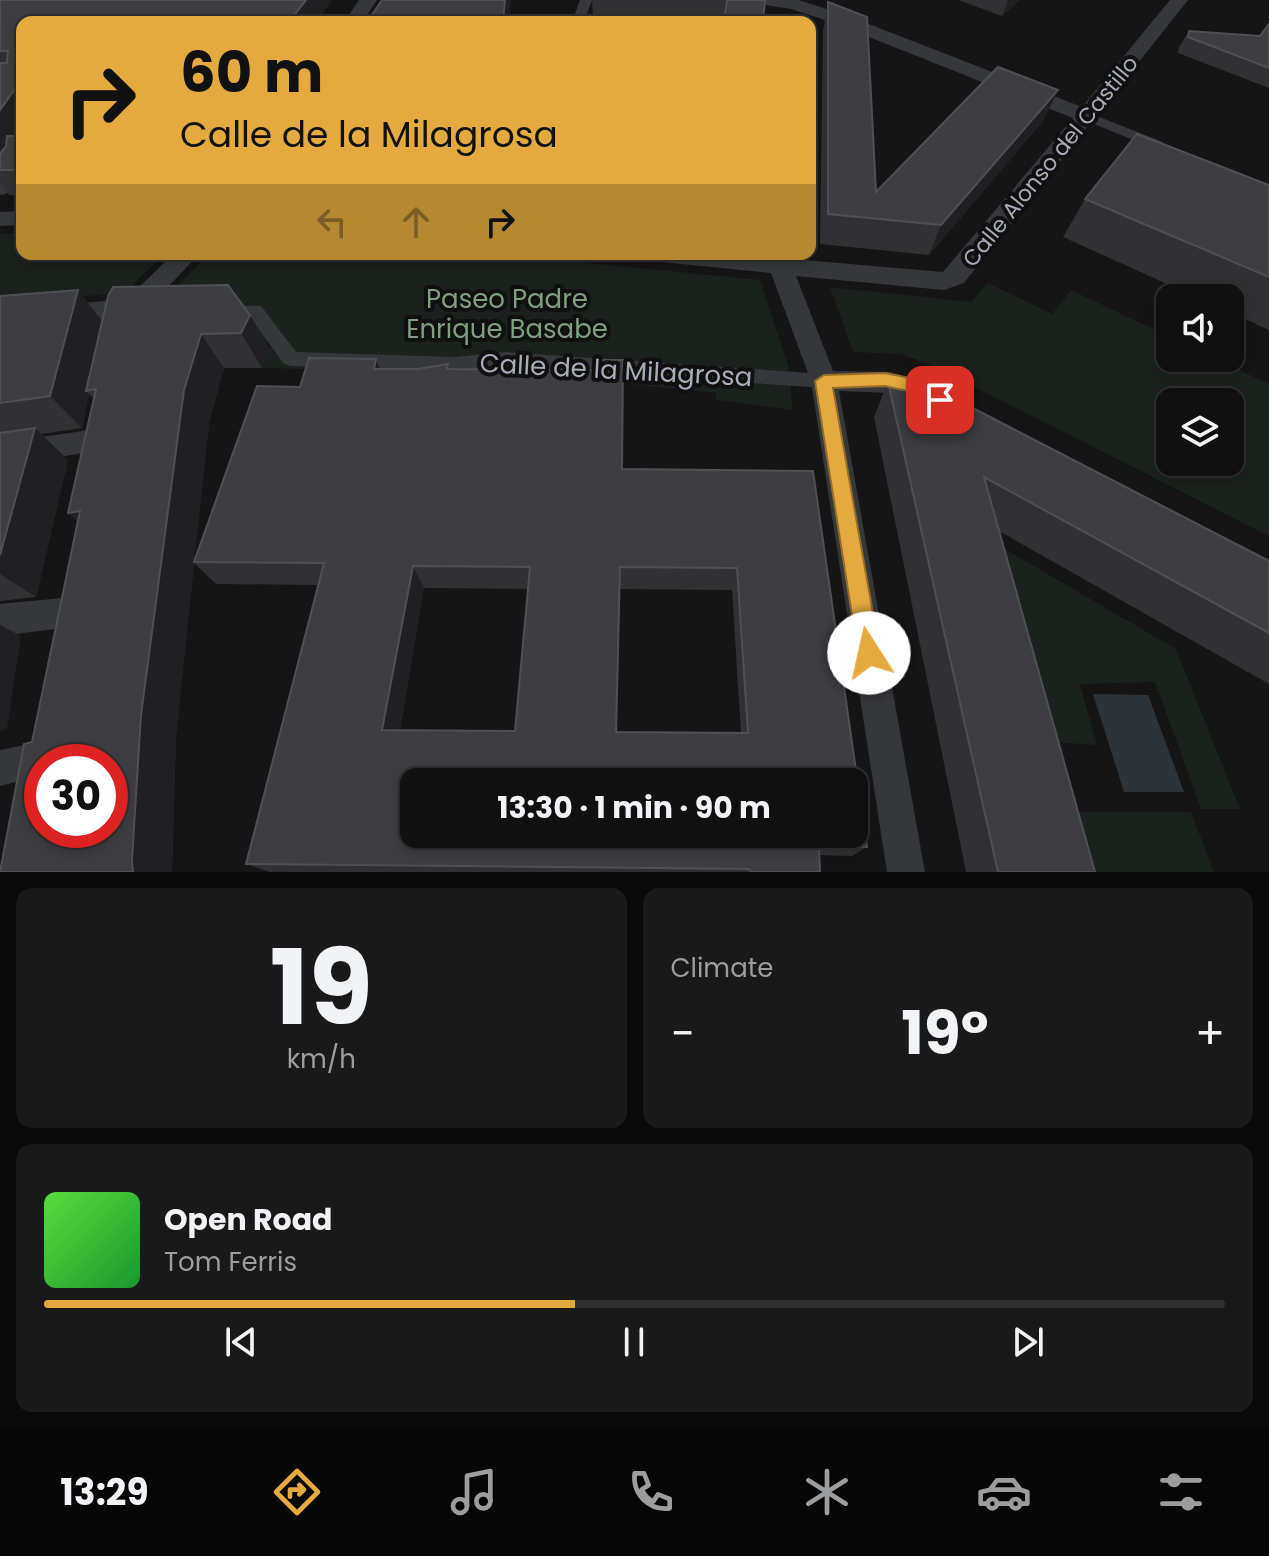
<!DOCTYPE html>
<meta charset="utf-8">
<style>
body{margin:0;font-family:Poppins,sans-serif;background:#191919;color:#f1f3f6;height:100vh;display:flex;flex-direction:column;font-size:30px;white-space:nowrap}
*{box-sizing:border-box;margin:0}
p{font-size:26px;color:#9c9d9f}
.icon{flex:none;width:44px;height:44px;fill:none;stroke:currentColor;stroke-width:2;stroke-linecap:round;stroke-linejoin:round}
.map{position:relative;height:872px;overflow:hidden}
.details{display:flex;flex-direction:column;gap:16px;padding:16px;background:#090909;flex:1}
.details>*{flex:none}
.hud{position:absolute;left:16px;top:16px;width:800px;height:244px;border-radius:16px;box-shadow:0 4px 12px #0003,0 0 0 2px #303030;background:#e4aa3f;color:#111;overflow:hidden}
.controls{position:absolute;left:1156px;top:284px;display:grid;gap:16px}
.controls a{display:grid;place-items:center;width:88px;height:88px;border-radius:16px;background:#101010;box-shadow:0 4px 12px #0003,0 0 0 2px #303030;font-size:40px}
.speed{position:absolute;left:24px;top:744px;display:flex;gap:16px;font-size:40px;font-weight:700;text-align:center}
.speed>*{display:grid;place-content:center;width:104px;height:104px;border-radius:50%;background:#101010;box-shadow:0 4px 12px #0003,0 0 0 2px #303030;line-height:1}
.speed .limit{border:12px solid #d22;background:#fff;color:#111}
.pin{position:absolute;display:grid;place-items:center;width:68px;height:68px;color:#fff;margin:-34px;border-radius:16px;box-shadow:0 4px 12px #0006}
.me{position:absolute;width:88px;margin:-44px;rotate:350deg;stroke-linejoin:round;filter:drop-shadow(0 0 6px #0008)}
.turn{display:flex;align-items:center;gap:28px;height:168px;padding:0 32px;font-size:36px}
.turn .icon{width:104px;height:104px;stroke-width:2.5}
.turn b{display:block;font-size:56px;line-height:68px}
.lanes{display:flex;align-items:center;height:76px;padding:0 32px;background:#0003;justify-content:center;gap:40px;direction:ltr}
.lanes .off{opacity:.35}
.big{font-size:60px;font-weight:700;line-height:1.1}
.details .widget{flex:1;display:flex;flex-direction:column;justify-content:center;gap:12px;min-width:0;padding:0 28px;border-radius:16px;background:#191919}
.details .dial{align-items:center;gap:0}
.dial b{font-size:104px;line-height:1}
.song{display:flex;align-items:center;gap:24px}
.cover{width:96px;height:96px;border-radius:12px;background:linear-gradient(135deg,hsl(110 70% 55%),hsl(130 70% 35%))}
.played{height:8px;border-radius:4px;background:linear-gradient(90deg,#e4aa3f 45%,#303030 45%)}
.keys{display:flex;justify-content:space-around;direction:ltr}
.heat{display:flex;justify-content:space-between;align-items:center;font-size:44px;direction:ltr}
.details .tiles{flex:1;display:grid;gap:16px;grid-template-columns:1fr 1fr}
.widget:last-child{grid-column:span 2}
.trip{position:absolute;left:400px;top:768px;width:468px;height:80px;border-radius:16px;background:#101010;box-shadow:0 4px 12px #0003,0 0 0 2px #303030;font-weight:700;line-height:80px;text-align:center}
.menu{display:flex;height:128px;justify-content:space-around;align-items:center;background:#060606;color:#9c9d9f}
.menu .icon{width:56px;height:56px}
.menu .on{color:#e4aa3f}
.menu b{font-size:36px;color:#f1f3f6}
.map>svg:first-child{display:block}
</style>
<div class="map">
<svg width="1269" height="872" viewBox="0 0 1269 872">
<rect width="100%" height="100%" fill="#151516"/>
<path fill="#1b211c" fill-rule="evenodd" d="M22,233V254H164L124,293L0,303V234Z
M209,254H499L760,280L788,365L793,410L716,400V393L534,374L262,368L271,347L247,319L157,306Z
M988,283L1052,314L1071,290L1170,337V358H1214L1269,384V536L929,364L900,354L853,352L830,287L971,302ZM1170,402H1230V462H1170Z
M998,545L1176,649L1240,809H1201L1155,682L1080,684L1097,745L1051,742Z
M1073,812H1191L1214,872H1090Z"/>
<path fill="#2c3439" d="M1093,694L1148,695L1184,792H1124Z"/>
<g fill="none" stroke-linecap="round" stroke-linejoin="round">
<path fill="#36373b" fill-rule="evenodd" d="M580,0H592L584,22H572Z
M1084,111L1163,142L1165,145L1158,150L1153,148L1079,118L1077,115Z
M22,153V169L6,194L0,195V179L17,155Z
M221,305L261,306L296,352L454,357L506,352L824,374L831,376L834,381L831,386L824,388L506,366L454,371L291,366L284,364L250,317L215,316L212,311L215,306Z"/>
<path fill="#36373b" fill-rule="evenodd" d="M359,0H377L362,22H344Z
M755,0H798L843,14L1082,107L1170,0H1188L964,283L944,290L796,276L833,371L890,372L938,386L941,394L938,402L928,405L890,393L839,391L925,872H887L811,381L771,273L661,262L653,260L649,254H792V259L943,272L1073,118L831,22L791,9L758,4Z
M22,211V225L0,226V212Z
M173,254H199L138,319L129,322L119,318L0,328V310L127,299Z
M97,429L107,433L111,441L107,449L0,467V443Z
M62,598L73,602L78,613L73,624L62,628L0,636V604Z
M30,744L43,749L48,762H42V775L0,786V750Z"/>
</g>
<path fill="#313134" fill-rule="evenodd" d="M0,0H332L316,22H22V129L17,136H22V195H9L0,184Z
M592,0H765L763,22H632L593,19Z
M958,0H1020L1002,16Z
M828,2L876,192L1044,120L929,255L820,244L823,31Z
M1269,24V88L1178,53L1179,47L1189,31L1260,36Z
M1269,185V330L1230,312V298H1198L1063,237L1085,199Z
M78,290L102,321L250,315L270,350L262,368H224L209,423L194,560L300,387L380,369H418L448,364L450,369L623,388V469L813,471L867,847L852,856L819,855L820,872H270L246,864L318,585L216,584L194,563L176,735L172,872L32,742L77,521L68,513L94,399L89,394L82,428L41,434L68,460L36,597L0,601V296ZM424,588L528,589L515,731L400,730ZM620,589L732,590L741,733L617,732Z
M888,382L1269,561V684L999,531L1095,872H966L874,417Z"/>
<path fill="#202022" d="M306,0H332L316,22H289Z
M505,0H511L509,22H503Z
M1008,0H1020L1002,16Z
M22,79V129L4,156L0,170V110Z
M1058,90L1044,120L929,255L941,225Z
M78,290L105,325L86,391L89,394L82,428L50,396Z
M250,315L270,350L262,368L241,333Z
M201,334L224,368L209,423L176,735L172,872H133L132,860L141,715L184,390Z
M376,359L387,386L374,369Z
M35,428L68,460L36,597L0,574V555Z
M80,511L103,543L68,513Z
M413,566L424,588L397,745L382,730Z
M620,567V589L617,747L616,732Z
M0,625L21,636L7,729L0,731Z"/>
<path fill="#3e3e42" stroke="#4e5054" stroke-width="2" fill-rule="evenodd" d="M0,0H306L289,22H22V79L0,110V63H7L8,51H0Z
M382,0H505L503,22H367Z
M727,0H765L763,22H724Z
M828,2L867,17L876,192L998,67L1058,90L941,225L828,214Z
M1269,24V68L1188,37L1189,31L1260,36Z
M1137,134L1269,185V277L1085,199Z
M7,136H22V170H0V154L6,146Z
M228,285L250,315L241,333L201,334L184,390L141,715L132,860L133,872H0L24,744L32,742L80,511L68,513L96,389L86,391L108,296L113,287ZM42,762H110V830H42Z
M78,290L50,396L0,403V296Z
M309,358L376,359L374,369H418L448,364L447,369L596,370V360H623L622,469L813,471L867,847L819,846L820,872H751L749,869L246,864L324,563L194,562L257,386L300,387ZM413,566L530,567L515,731L382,730ZM620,567L737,568L748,733L616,732ZM414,782H854V834H414Z
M911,376L1269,561V633L984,477L1095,872H998L888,382Z
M35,428L0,555V433Z"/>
<path fill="#e4aa3f" stroke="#946e29" stroke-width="2" d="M885,373C906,377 936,382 949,400L940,407L908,391L885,386L833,388L880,653L877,660L869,663L862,660L858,653L815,381L824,375Z"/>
<g text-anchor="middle" stroke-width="8" stroke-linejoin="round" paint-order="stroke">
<g font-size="22" fill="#a8acb6" stroke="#101011">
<text transform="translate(1050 161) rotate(-51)" y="8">Calle Alonso del Castillo</text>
</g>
<g font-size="26" fill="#809f81" stroke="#101011">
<text x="507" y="308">Paseo Padre<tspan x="507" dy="30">Enrique Basabe</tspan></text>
</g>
<g font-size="26" fill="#a8acb6" stroke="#101011">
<text transform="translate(616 370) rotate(3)" y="9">Calle de la Milagrosa</text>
</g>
</g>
</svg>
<div class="controls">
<a><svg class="icon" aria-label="sound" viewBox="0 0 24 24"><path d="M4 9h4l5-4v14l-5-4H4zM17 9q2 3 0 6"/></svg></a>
<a><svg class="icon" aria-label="layers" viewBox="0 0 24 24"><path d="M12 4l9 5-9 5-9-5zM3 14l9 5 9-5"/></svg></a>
</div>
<div class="speed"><div class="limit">30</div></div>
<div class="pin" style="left:940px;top:400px;background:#d93025"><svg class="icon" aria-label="arrive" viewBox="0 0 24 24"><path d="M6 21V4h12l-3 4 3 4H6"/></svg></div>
<svg class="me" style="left:869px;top:653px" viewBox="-20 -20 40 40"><circle r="19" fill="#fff"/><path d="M0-13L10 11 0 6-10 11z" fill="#e4aa3f"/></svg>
<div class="trip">13:30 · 1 min · 90 m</div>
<div class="hud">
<div class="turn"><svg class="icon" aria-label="right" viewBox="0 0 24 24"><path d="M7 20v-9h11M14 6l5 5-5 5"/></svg><div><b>60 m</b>Calle de la Milagrosa</div></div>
<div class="lanes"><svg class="icon off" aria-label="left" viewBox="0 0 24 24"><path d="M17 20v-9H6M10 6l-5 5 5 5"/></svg><svg class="icon off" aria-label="ahead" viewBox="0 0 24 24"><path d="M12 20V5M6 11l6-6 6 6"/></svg><svg class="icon" aria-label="right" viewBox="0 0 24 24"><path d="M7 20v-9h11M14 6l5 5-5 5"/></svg></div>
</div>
</div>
<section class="details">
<div class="tiles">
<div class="widget dial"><b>19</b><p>km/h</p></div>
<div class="widget"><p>Climate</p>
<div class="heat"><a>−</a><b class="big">19°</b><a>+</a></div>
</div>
<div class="widget">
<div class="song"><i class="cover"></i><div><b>Open Road</b><p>Tom Ferris</p></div></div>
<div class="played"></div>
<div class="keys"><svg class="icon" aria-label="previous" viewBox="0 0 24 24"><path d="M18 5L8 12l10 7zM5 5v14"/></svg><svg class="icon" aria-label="pause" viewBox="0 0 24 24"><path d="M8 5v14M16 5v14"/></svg><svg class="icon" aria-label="next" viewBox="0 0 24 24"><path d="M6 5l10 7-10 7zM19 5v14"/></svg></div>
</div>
</div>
</section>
<nav class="menu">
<b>13:29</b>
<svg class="icon on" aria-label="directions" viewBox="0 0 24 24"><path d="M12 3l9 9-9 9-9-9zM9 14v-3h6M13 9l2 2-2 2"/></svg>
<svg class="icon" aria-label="music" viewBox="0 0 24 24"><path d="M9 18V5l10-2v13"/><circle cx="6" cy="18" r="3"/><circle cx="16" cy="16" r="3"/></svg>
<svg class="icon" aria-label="phone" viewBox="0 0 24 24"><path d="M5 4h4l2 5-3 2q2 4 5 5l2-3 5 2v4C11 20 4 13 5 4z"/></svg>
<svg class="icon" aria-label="climate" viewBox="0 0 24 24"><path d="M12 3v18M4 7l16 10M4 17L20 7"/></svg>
<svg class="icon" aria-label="car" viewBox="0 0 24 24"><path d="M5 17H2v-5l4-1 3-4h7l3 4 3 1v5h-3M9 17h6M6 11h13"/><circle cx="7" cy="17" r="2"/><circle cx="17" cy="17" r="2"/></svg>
<svg class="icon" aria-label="filters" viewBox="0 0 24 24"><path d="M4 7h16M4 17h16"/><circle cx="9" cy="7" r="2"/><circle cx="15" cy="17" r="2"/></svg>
</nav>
